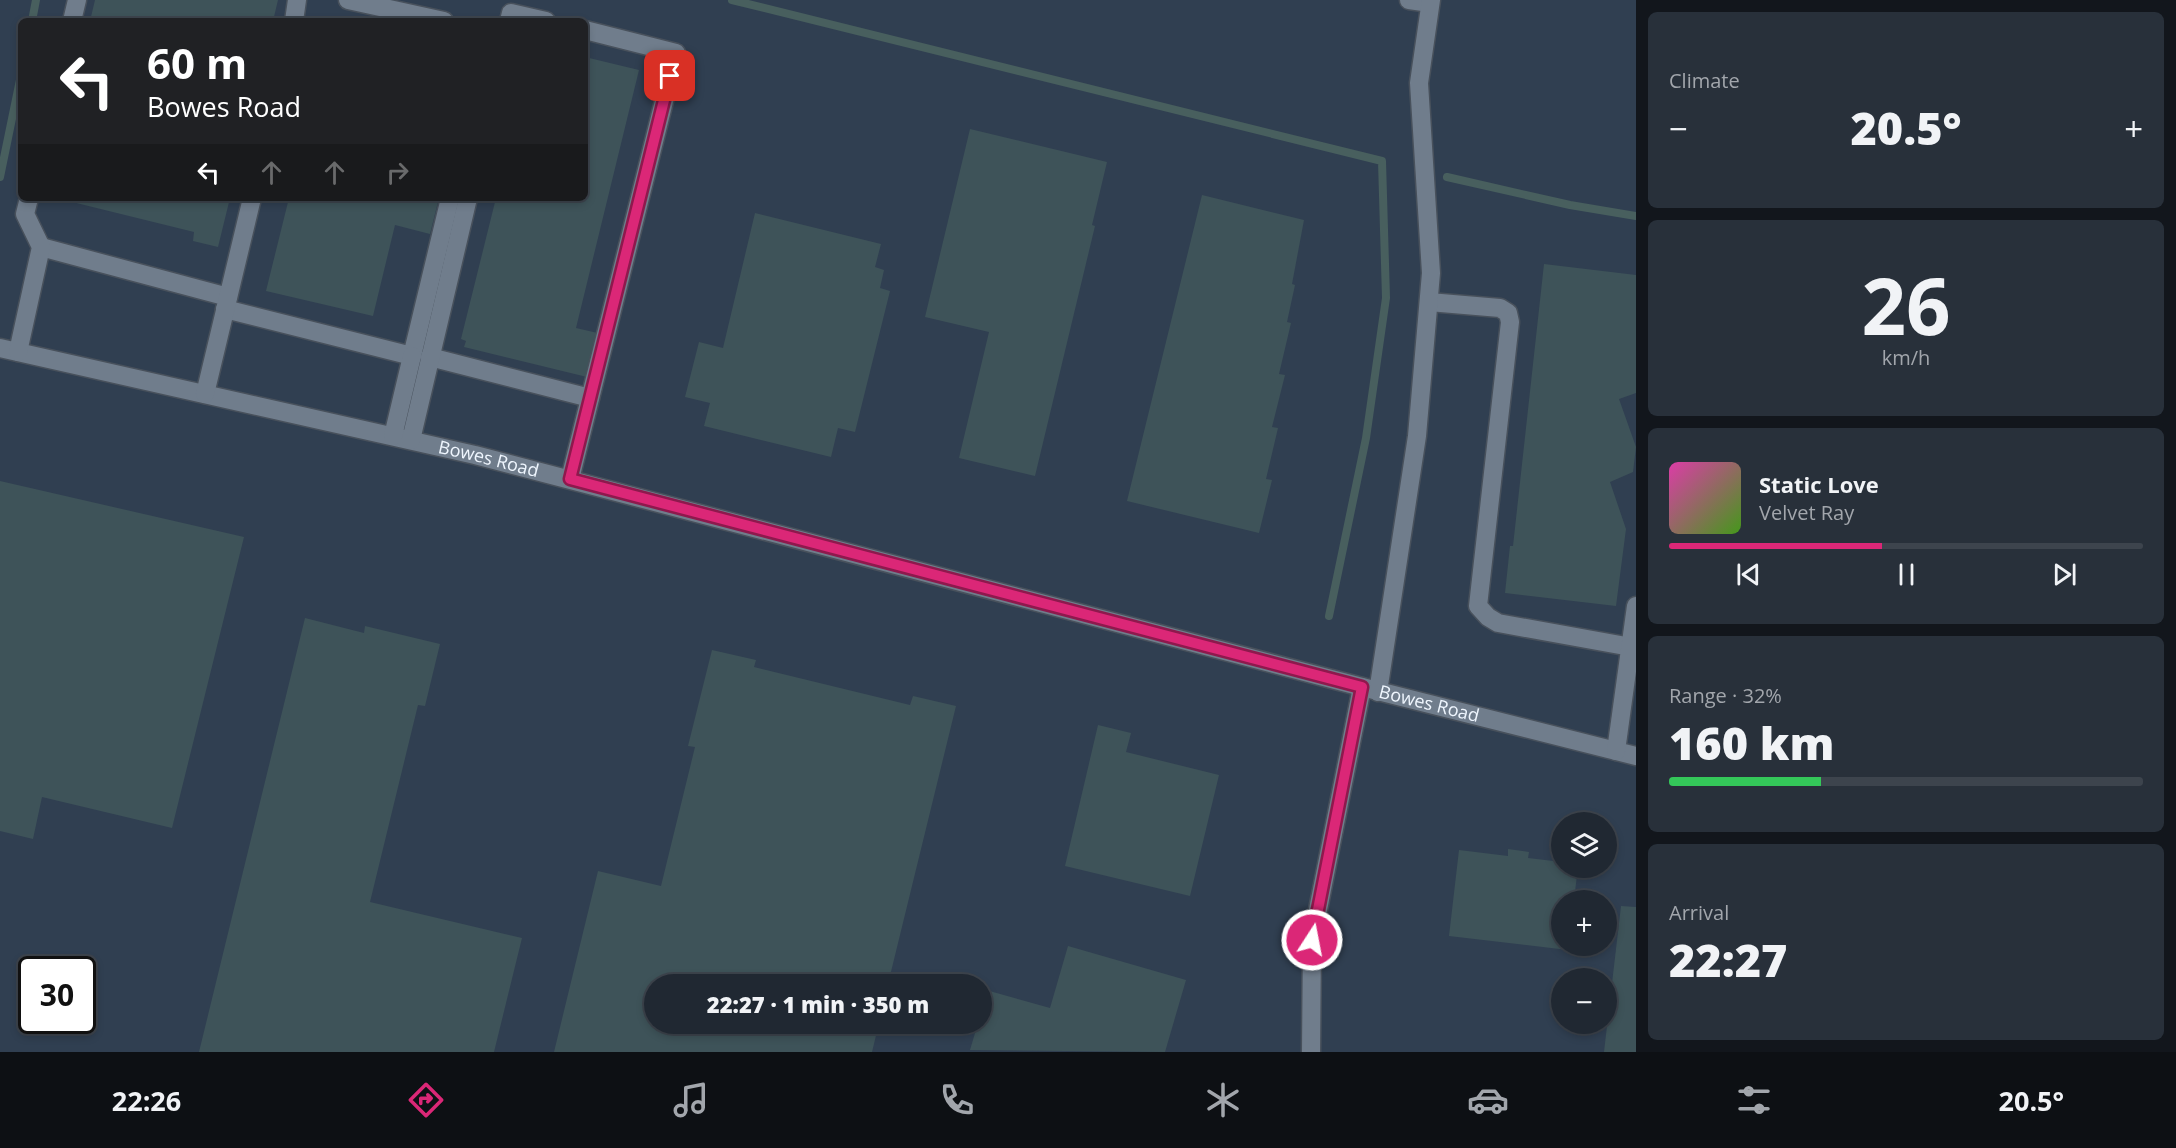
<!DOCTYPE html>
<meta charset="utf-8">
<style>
body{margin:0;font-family:"Open Sans",sans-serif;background:#28303a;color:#f1f3f6;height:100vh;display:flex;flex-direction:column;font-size:22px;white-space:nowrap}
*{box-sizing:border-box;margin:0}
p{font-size:20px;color:#a2a6ac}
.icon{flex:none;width:33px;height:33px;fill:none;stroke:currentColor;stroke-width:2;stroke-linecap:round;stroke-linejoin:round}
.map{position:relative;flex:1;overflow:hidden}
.drawer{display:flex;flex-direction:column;gap:12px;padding:12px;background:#12161c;width:540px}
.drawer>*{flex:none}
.hud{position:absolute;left:18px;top:18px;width:570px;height:183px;border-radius:9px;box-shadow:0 3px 9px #0003,0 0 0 2px #3d444d;background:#202124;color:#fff;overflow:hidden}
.fabs{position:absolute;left:1551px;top:812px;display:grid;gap:12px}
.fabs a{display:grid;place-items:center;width:66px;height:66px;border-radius:50%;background:#202832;box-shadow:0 3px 9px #0003,0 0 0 2px #3d444d;font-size:30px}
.speed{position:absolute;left:18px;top:956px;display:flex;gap:12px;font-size:30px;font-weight:700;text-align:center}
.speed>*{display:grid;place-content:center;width:78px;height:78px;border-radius:50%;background:#202832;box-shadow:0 3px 9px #0003,0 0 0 2px #3d444d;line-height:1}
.speed .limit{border:3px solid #111;border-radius:9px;background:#fff;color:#111}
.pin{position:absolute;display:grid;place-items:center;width:51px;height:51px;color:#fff;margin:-26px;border-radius:12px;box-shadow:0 3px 9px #0006}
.me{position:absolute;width:66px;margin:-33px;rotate:11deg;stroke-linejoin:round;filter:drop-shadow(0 0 4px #0008)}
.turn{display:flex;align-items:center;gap:21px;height:126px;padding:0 30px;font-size:27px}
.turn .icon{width:78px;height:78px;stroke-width:2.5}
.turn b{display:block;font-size:42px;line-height:51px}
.lanes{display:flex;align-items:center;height:57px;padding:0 30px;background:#0003;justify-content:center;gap:30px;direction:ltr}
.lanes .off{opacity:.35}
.big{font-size:45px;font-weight:800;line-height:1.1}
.drawer .card{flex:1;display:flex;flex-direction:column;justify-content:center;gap:9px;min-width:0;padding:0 21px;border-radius:9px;background:#28303a}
.drawer .dial{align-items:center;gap:0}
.dial b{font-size:78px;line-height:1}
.song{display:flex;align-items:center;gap:18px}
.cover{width:72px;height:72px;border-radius:9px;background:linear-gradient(135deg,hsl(320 70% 55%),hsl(100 70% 35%))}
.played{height:6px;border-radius:3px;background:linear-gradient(90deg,#db2777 45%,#3d444d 45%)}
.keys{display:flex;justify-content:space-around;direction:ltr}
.heat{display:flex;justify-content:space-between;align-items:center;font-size:33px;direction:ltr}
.charge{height:9px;border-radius:4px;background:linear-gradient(90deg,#34c759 32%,#3d444d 0)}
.trip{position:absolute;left:644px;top:974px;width:348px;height:60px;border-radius:30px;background:#202832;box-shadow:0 3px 9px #0003,0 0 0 2px #3d444d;font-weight:800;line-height:60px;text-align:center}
.dock{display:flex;height:96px;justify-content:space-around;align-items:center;background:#0d1014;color:#a2a6ac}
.dock .icon{width:42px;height:42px}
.dock .active{color:#db2777}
.dock b{font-size:27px;color:#f1f3f6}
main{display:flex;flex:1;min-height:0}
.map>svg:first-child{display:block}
</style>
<main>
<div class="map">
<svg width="1636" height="1052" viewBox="0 0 1636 1052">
<rect width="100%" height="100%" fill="#2b3642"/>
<path fill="#303f51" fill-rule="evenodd" d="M0,0H1636V1052H0ZM21,21H585V198H21ZM1562,822H1606V867H1562ZM1562,900H1606V945H1562ZM32,969H82V1020H32ZM1562,978H1606V1023H1562ZM654,984H981V1023H654Z"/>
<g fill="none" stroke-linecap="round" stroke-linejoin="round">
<path stroke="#485f5e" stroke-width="8" d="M732,0L1382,161L1386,298L1366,438L1329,616
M32,21L36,0
M0,177L21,75
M1447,177L1570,205L1636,216"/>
</g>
<path fill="#3e5359" d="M95,0H278L273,21H90Z
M585,57L639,70L576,328L602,334L587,377L464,347L466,341L461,339L496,198H585Z
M970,129L1107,162L1092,225L1095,226L1035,476L959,458L989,332L925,317Z
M1202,195L1304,220L1292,284L1295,285L1287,322L1291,323L1279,374L1285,375L1272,427L1278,428L1266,479L1272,480L1259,533L1127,501Z
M56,198H230L218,247L193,241L194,232Z
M289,198H439L430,234L395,225L373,316L266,291Z
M755,213L881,244L875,267L884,270L880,288L890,291L855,432L838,428L831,457L704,426L710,403L685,397L699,342L723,348Z
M1544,264L1636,275V393L1619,399L1636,447L1633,472L1610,482L1626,529L1616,606L1505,593L1510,546H1513Z
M0,481L244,537L172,828L42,797L33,839L0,831Z
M305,618L364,633L365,626L440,644L425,706L418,705L370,902L522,938L494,1052H199Z
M712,650L756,660L754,667L910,705L913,696L956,706L888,984H654V1023H879L872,1052H554L598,871L661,886L695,747L688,746Z
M1098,725L1131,733L1126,752L1219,775L1190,896L1065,866Z
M1508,849L1529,852L1528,858L1562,862V867H1578L1574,900H1562V945H1569L1568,950L1449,936L1459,850L1508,856Z
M1621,906L1636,907V1052H1604Z
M1068,946L1186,980L1165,1052L970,1050L978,1023H981V1005L986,990L1050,1008Z"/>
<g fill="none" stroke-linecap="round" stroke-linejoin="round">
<g stroke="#48515c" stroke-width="21">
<g id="minor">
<path d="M348,0L444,21"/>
<path d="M1409,0L1430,3"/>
<path d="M72,21L77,0"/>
<path d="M294,21L297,0"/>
<path d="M509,21L511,13L546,21"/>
<path d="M41,247L228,297"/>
<path d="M1429,302L1500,308L1508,313L1510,322L1478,606L1488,617L1498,623L1636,648"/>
<path d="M225,309L412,356L450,198"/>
<path id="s1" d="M0,348L475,455L1362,687L1636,756"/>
<path d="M18,352L41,247L25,214L29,198"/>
<path d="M430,357L590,398"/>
<path d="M205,394L252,198"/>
<path d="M393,436L412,356"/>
<path d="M411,440L468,198"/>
<path d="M570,479L676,53L585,30"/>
<path d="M1378,692L1417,436L1431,273L1419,83L1431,0"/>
<path d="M1616,751L1636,606"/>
<path d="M1311,1052L1312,940L1362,687"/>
</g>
</g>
<use href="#minor" stroke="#707d8c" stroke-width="18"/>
</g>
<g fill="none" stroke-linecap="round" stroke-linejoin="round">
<g stroke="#8e194d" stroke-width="15">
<path id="route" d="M670,76L570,479L1362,687L1312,940"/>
</g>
<use href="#route" stroke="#db2777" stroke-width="10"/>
</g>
<g text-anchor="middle" stroke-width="6" stroke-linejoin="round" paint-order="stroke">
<g font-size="18" fill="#eff6fe" stroke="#2b3642">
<text dy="6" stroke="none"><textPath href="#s1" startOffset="501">Bowes Road</textPath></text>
<text dy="6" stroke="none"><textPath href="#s1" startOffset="1473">Bowes Road</textPath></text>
</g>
</g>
</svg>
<div class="fabs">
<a><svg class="icon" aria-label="layers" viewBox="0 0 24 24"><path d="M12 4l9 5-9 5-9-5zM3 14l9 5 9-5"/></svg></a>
<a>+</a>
<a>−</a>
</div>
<div class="speed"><div class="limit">30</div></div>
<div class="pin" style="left:670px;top:76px;background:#d93025"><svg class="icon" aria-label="arrive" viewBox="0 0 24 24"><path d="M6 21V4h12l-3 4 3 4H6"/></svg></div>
<svg class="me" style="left:1312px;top:940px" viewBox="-20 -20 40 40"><circle r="17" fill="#db2777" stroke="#fff" stroke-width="3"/><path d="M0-11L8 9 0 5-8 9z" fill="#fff"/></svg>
<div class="trip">22:27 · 1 min · 350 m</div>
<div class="hud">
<div class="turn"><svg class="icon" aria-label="left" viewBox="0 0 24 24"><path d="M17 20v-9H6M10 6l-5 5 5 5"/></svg><div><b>60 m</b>Bowes Road</div></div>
<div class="lanes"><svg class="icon" aria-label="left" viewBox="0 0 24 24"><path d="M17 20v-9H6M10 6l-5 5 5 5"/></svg><svg class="icon off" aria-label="ahead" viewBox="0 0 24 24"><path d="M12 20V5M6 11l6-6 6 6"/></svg><svg class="icon off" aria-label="ahead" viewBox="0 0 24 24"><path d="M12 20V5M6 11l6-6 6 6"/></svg><svg class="icon off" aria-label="right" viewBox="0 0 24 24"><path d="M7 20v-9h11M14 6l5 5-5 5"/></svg></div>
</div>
</div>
<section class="drawer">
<div class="card"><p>Climate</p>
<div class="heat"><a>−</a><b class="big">20.5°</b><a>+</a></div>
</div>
<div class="card dial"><b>26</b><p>km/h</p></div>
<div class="card">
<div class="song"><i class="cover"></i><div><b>Static Love</b><p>Velvet Ray</p></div></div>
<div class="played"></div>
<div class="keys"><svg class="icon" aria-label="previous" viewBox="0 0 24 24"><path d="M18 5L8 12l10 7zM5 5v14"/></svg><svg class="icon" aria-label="pause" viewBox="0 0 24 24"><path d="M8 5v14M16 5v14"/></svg><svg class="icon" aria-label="next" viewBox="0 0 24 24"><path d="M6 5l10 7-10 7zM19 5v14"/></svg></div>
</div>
<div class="card"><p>Range · 32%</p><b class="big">160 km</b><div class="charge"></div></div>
<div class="card"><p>Arrival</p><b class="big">22:27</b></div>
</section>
</main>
<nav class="dock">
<b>22:26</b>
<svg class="icon active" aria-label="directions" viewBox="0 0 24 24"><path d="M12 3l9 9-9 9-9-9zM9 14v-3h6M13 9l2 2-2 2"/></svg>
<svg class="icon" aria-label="music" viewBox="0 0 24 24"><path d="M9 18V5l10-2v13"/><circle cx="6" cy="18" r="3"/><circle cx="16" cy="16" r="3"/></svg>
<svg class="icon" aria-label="phone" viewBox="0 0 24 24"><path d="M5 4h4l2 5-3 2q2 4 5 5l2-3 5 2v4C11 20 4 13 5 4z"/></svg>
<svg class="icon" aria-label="climate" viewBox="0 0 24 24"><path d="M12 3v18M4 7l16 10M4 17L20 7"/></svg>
<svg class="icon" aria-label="car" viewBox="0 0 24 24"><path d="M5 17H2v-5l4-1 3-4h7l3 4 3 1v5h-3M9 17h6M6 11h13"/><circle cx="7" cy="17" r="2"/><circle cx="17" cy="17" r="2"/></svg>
<svg class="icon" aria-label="filters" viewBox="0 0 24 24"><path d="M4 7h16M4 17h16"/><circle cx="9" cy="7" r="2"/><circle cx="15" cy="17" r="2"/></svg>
<b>20.5°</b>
</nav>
